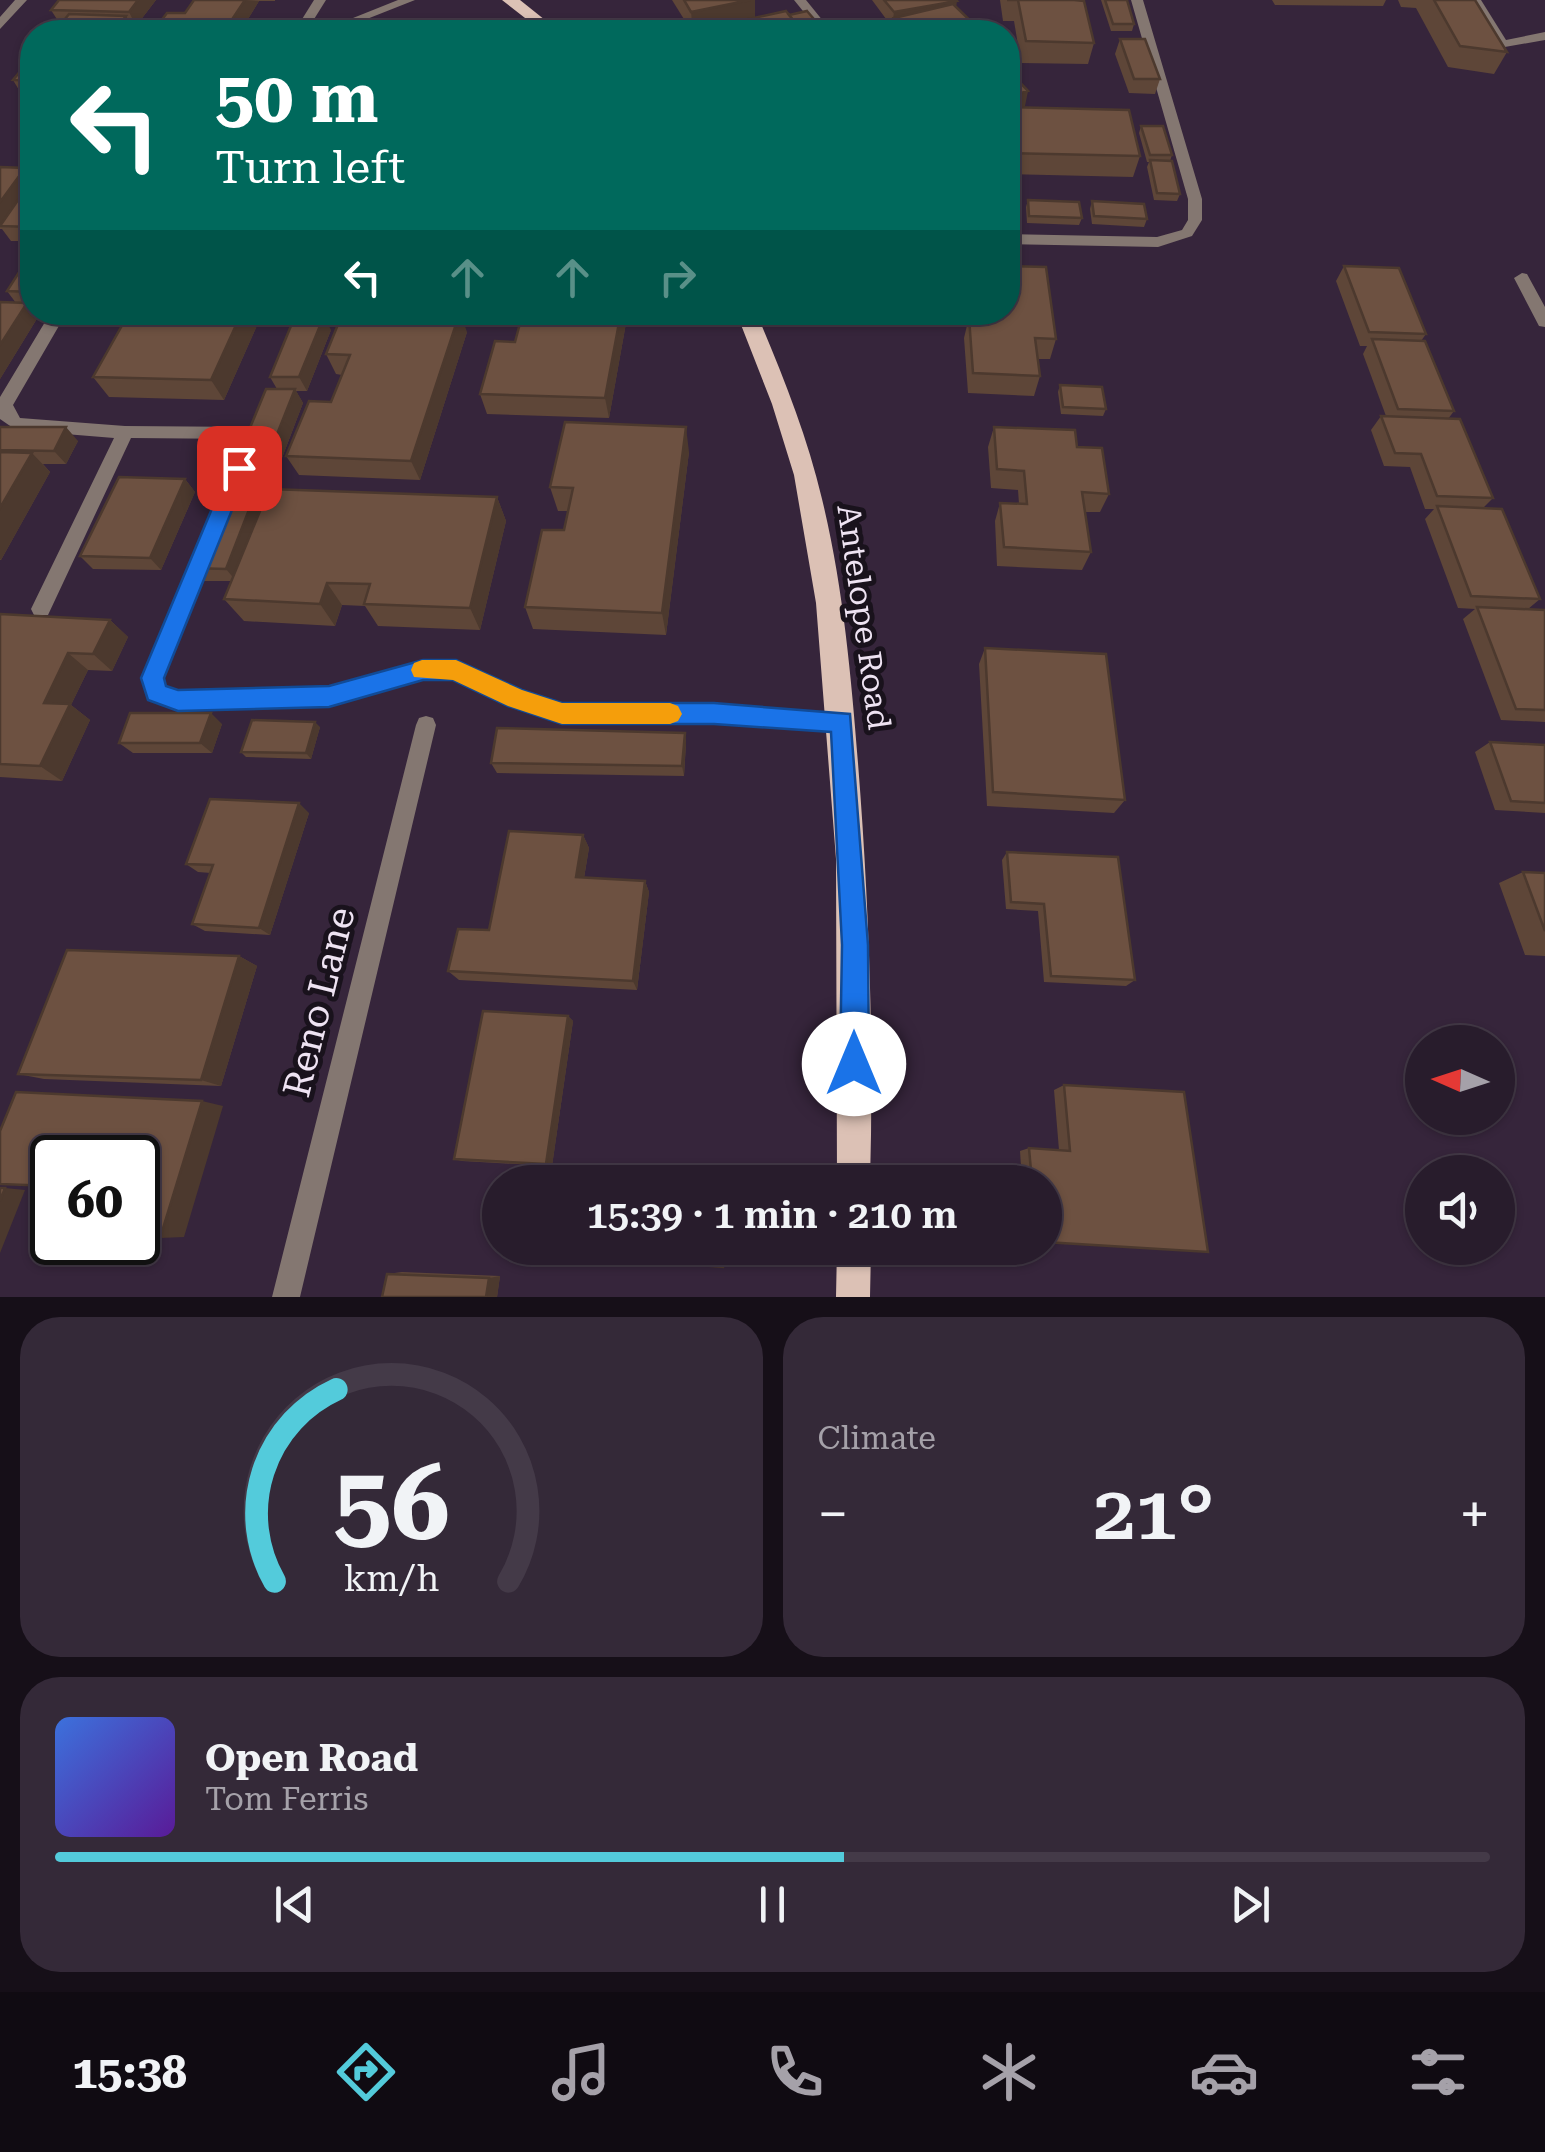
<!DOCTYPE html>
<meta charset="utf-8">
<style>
body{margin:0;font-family:"Roboto Serif",serif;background:#342938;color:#f1f3f6;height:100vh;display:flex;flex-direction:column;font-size:38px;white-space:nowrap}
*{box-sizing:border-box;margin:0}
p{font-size:32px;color:#a5a1a9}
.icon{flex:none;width:55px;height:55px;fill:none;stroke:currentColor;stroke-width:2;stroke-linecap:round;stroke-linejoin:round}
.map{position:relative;height:1297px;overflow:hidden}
.drawer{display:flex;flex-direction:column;gap:20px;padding:20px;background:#160f18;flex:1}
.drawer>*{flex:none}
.guide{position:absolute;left:20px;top:20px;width:1000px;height:305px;border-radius:40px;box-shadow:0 2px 8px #0004,0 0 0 2px #443a48;background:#00695c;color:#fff;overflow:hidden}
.needle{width:65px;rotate:273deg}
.fabs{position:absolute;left:1405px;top:1025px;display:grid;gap:20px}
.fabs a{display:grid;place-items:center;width:110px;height:110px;border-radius:50%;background:#281c2c;box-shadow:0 2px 8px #0004,0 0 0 2px #443a48;font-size:50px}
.speed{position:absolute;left:30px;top:1135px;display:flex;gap:20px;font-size:50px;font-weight:700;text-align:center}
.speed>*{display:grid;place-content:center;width:130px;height:130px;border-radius:50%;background:#281c2c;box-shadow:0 2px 8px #0004,0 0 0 2px #443a48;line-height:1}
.speed .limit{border:5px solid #111;border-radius:15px;background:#fff;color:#111}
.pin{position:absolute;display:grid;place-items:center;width:85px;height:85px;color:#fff;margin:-42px;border-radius:20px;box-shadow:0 5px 15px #0006}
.me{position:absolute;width:110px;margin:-55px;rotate:0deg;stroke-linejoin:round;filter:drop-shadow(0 0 8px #0008)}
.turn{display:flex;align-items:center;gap:35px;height:210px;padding:0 30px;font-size:45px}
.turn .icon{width:130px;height:130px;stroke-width:2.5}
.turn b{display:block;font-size:70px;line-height:85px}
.lanes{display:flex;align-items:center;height:95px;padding:0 30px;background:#0003;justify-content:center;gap:50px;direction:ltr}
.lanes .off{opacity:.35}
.big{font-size:75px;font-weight:600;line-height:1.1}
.drawer .card{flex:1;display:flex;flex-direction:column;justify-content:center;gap:15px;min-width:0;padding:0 35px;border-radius:40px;background:#342938}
.drawer .dial{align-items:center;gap:0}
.dial svg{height:260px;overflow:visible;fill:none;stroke:#443a48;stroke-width:7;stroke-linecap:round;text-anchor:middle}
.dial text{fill:#f1f3f6;stroke:none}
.song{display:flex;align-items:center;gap:30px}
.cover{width:120px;height:120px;border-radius:15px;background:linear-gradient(135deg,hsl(220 70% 55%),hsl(270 70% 35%))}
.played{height:10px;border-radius:5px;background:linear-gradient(90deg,#53cbdb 55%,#443a48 55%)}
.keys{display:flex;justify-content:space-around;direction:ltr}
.heat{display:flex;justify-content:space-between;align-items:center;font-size:55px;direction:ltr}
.drawer .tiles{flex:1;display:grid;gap:20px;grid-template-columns:1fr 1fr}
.card:last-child{grid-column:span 2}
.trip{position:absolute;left:482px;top:1165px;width:580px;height:100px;border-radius:50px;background:#281c2c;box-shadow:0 2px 8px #0004,0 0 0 2px #443a48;font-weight:600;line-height:100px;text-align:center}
.tabs{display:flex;height:160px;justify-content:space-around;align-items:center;background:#100b12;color:#a5a1a9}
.tabs .icon{width:70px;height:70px}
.tabs .current{color:#53cbdb}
.tabs b{font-size:45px;color:#f1f3f6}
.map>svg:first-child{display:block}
</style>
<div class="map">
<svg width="1545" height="1297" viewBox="0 0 1545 1297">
<rect width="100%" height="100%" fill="#36253b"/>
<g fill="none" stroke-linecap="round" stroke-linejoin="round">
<path fill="#847771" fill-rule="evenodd" d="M314,0H326L306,32H294Z
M398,0H415L334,32H318Z
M794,0H806L832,32H820Z
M1131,0H1143L1202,199V220L1192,236L1158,247L1008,244V234L1157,237L1182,230L1188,220V199Z
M1469,0H1481L1506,40L1545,32V40L1499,48Z
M51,312H67L13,405L20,418L125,426L254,427L263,433L231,511L222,518L213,511L243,439L131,438L48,615H34L31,609L114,438L16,430L0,419V397Z
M205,544L214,552L162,678L165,687L178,692L329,688L423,661H455L521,692L562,705H714L842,713L849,715L852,722L849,729L842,731L714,723H562L509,705L453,679H423L329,706L178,710L149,699L142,678L196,552Z"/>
<path fill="#847771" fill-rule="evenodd" d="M15,0H27L0,29V17Z
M1522,273L1527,274L1545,307V327L1539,326L1514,278Z
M426,716L433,718L436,725L300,1297H272L416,725L419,718Z"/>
<path fill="#dcc1b5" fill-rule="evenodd" d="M502,0H520L560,32H543Z
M736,312H756C782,373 807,435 822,499C843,585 851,675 858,763C869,902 874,1043 870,1182H837L836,859L816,603L794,475L772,404Z
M837,1248H871L870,1297H836Z"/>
</g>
<path fill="#5e4638" d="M59,0H156L136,26H131L134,30L60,24L51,10Z
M194,0H275V1H259L240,32H165L160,22L185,13Z
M672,0H755V18L789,15L825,32H692Z
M872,0H956V7L982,32H892V27Z
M1000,0H1074L1094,43L1088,64L1021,63L1014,21H1003Z
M1101,0H1127L1134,24L1132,31H1111Z
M1272,0H1386L1383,6L1275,5Z
M1398,0H1475L1507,52L1494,74L1448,67L1416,8L1401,7Z
M32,34V55L25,43Z
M1120,39L1160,79L1155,94L1129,93L1115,54Z
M32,57V95H22L13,80Z
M1008,70L1025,106L1019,108L1140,156L1133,177L1008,174Z
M1141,126L1172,155L1170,161L1180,194L1177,201L1154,200L1147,167L1149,162H1147L1139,133Z
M0,167L25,168L32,178V187L30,190L32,191V241H11L2,229H0Z
M1028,200L1082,218L1079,225L1027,223L1026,207Z
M1092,201L1147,219L1144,227L1092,224L1090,209Z
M32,252V306H29L32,312L38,317L0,379V302L16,303L7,291Z
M1344,266L1426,334L1421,341L1454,411L1448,419L1493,498L1483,508L1540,599L1528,609L1545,610V722L1501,720L1463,619L1475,609L1458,608L1425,519L1434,509H1425L1410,467L1384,466L1371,430L1381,416H1386L1363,354L1367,346H1360L1336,281Z
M263,312L224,400L109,397L93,377L145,322Z
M507,312H628L609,418L487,414L480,394L515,342L520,323H510Z
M987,312H1008L1056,339L1050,359H1038L1040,376L1034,396L968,393L964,338L969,317H987Z
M331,330L307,391H296L303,403L277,471L247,470L238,457L277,389L270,377Z
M467,332L420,480L299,475L286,456L331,402L342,375L336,374L326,354Z
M1060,385L1106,409L1103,416L1061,414L1058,392Z
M0,427L78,441L66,464H43L50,472L1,560H0Z
M994,427L1077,447L1109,494L1100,512H1085L1091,552L1082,570L997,566L995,521L1000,503L1019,504L1018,490L991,488L988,447Z
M689,452L666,635L533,629L525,607L564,530L568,511H558L550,487Z
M185,479L195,492L161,570L93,569L80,556Z
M497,497L506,521L480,630L378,626L365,606L342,605L335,626L244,621L224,599L232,581H202L192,568L265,500Z
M0,614L110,620L128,637L112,671L88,670L71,705L90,720L62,781L0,777Z
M985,648L1125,800L1114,813L987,806L979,664Z
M222,724L212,753H133L119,743Z
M320,727L311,759L246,757L241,752Z
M685,733L686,743L684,776L497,773L491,763Z
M1490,742L1545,745V813L1495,810L1475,752Z
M309,813L270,935L205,931L192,924L211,873L198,872L186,864Z
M583,835L589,848L584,878L645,881L649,892L637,990L459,980L448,971Z
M1007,852L1135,980L1126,986L1044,982L1038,911L1006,909L1002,860Z
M1523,872L1545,873V956L1525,955L1499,883Z
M239,956L257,966L221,1086L44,1079L18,1074Z
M568,1016L573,1021L552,1166L462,1161L454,1159Z
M1064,1085L1184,1092L1045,1182H1022L1020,1151L1029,1148L1059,1150L1054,1090Z
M402,1272L500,1276L497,1297L387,1274Z"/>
<path fill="#4c392e" d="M138,0H156L136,26L129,12Z
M245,0L259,1L240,32H233L229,24Z
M750,0H755V20L693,32L691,12Z
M957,1L955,15L894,18L892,27L894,12Z
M126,16L134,30L132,32H113Z
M1028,91L1025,106L1008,111V97Z
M25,168L32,178V187L4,226H0V202Z
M27,303L32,312L38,317L0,379V345Z
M242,312H263L224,400L211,380Z
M460,312L467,332L420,480L411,461Z
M621,312H628L609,418L605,398Z
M324,316L331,330L307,391L299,377Z
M295,389L303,403L277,471L268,457Z
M66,427L78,441L66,464L54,451Z
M686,427L689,452L666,635L662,613Z
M32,453L50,472L1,560L0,559V508Z
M185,479L195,492L161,570L150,558Z
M257,489L266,502L236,581L226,569Z
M497,497L506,521L480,630L470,608Z
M327,583L342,605L335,626L320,604Z
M110,620L128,637L112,671L93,654Z
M68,653L88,670L71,705L90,720L62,781L40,766L44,703Z
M211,713L222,724L212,753L200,743Z
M315,722L320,727L311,759L306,753Z
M685,733L686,743L684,776L682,766Z
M299,803L309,813L270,935L259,928Z
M583,835L589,848L582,889L576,877Z
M645,881L649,892L637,990L633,981Z
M239,956L257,966L221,1086L201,1080Z
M568,1016L573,1021L552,1166L546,1164Z
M202,1101L223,1106L184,1237L160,1238Z
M5,1188L25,1190L0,1253V1201Z
M500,1276L497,1297H486L489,1278Z"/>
<path fill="#6d5141" stroke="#4c392e" stroke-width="2.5" d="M59,0H138L129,12L51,10Z
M194,0H245L229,24L160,22L167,13H185Z
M684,0H750L691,12Z
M884,0H956L957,1L894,12Z
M1007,0H1074L1084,1L1094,43L1026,41L1018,0Z
M1105,0H1127L1134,24H1113Z
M1434,0H1475L1507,52L1460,46Z
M953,4L982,32H907L894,18Z
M786,11L803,32H700L698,30Z
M807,11L825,32H803L789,15Z
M69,14L126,16L113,32H34L41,24H61Z
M318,22L471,26L469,32H312Z
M32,34V43H25Z
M1120,39H1145L1160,79H1134Z
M32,57V81L13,80Z
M1008,70L1028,91L1008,97Z
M1008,107L1129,110L1140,156L1008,153Z
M1141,126H1163L1172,155H1150Z
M1150,160L1172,161L1180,194L1157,193Z
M0,167L25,168L0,202Z
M25,190L32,191V227L0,226Z
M1028,200L1079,202L1082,218L1029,216Z
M1092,201L1144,204L1147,219L1094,216Z
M32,252V292L7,291Z
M1008,266L1046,267L1056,339L1035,338L1040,376L973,373L969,317L994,318V312H1008Z
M1344,266L1399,268L1426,334L1369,332Z
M0,302L27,303L0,345Z
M150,312H242L211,380L93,377L124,322H145Z
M343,312H460L411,461L286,456L309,401L331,402L350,355L326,354Z
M523,312H621L605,398L480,394L495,341L515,342Z
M295,316H324L299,377H270Z
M1372,339L1425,341L1454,411L1398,409Z
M1060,385L1102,387L1106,409L1063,407Z
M266,389H295L268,457H238Z
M1381,416L1460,419L1493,498L1437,496L1421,454L1395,453Z
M565,422L686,427L662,613L525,607L542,530H564L573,488L550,487Z
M0,427H66L54,451L0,450Z
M994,427L1075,430L1077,447L1102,448L1109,494L1082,492L1091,552L1004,547L1000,503L1027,504L1024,471L997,469Z
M0,452L32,453L0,508Z
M119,477L185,479L150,558L80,556Z
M224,488L257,489L226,569L192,568Z
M269,489L497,497L470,608L364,604L370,584L327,583L320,604L224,599Z
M1437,506L1502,509L1540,599L1471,596Z
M1477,607L1545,610V710L1516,709Z
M0,614L110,620L93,654L68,653L44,703L70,704L40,766L0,764Z
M985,648L1106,654L1125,800L993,792Z
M130,713H211L200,743H119Z
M252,720L315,722L306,753L241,752Z
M497,728L685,733L682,766L491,763Z
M1490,742L1545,745V803L1511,801Z
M210,799L299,803L259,928L192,924L213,865L186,864Z
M509,831L583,835L576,877L645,881L633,981L448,971L458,929L489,930Z
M1007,852L1118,857L1135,980L1051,976L1044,904L1011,902Z
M1523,872L1545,873V931Z
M67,950L239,956L201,1080L18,1074Z
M483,1011L568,1016L546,1164L454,1159Z
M1064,1085L1184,1092L1208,1252L1045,1242V1182H1032L1029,1148L1070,1151Z
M16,1092L202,1101L160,1238L138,1236V1158H52V1186L0,1184V1131Z
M651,1174L731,1181L730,1182H650Z
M0,1188H5L0,1201Z
M52,1197V1232H39Z
M641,1248H725L723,1267L640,1260Z
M387,1274L489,1278L486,1297H382Z"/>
<path fill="#1a73e8" stroke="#114b97" stroke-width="2.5" d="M239,461L249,468L164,678L166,686L178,690L329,686L423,660H456L522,690L562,703H714L850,714L868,945L869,1064L864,1074L854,1078L844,1074L840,1064L842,945L831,732L714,724H562L508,706L453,680H423L329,707L178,711L148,700L141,678L229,468Z"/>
<path fill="#f59e0b" d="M422,660H456L522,690L562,703H670L678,706L682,714L678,721L670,724H562L508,706L453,680L414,677L411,670L414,663Z"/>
<g text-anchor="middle" stroke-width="10" stroke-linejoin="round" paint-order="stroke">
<g font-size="32" fill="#eee3f2" stroke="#19121c">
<text transform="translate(864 617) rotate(82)" y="11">Antelope Road</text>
</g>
<g font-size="38" fill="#eee3f2" stroke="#19121c">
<text transform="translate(319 1002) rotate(-76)" y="13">Reno Lane</text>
</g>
</g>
</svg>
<div class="fabs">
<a><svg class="needle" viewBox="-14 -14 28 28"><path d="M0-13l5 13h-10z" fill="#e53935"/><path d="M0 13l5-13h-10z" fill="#a5a1a9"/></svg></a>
<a><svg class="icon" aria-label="sound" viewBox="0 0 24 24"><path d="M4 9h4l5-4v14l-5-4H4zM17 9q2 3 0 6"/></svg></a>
</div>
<div class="speed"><div class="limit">60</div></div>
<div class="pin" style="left:239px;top:468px;background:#d93025"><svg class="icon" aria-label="arrive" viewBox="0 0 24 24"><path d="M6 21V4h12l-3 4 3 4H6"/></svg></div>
<svg class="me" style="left:854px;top:1064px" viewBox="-20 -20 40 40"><circle r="19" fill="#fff"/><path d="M0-13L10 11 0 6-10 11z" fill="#1a73e8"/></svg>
<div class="trip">15:39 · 1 min · 210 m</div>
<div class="guide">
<div class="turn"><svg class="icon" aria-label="left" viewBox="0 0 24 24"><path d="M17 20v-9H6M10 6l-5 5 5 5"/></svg><div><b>50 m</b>Turn left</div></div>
<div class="lanes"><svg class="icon" aria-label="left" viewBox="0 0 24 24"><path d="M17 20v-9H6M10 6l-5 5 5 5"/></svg><svg class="icon off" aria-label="ahead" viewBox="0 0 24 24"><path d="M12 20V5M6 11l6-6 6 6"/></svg><svg class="icon off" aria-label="ahead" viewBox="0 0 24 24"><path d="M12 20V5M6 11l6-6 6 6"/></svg><svg class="icon off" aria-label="right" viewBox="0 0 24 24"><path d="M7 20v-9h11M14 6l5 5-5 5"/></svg></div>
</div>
</div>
<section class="drawer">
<div class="tiles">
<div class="card dial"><svg viewBox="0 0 100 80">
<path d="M14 69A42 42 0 1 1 86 69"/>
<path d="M14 69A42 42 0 0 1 33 10" stroke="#53cbdb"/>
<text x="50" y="56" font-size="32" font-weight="700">56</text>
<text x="50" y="72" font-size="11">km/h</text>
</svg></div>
<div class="card"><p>Climate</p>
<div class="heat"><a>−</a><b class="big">21°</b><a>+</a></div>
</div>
<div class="card">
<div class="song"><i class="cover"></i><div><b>Open Road</b><p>Tom Ferris</p></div></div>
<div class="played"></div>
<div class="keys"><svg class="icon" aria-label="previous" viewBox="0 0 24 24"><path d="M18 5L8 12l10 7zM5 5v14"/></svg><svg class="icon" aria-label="pause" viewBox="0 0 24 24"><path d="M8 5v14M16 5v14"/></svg><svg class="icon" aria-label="next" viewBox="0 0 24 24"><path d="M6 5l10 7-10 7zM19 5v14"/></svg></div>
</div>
</div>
</section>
<nav class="tabs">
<b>15:38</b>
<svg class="icon current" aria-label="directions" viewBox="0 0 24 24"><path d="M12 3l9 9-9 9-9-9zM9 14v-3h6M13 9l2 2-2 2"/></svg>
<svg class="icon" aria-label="music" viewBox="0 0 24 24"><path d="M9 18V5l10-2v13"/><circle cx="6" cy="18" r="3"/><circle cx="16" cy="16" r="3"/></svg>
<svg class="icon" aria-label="phone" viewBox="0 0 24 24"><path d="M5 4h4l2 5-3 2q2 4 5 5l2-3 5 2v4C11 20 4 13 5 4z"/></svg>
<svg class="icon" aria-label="climate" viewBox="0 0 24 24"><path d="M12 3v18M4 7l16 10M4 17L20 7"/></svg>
<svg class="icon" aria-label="car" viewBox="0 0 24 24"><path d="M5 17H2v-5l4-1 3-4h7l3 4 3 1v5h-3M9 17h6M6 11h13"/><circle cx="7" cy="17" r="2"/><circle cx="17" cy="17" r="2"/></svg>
<svg class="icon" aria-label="filters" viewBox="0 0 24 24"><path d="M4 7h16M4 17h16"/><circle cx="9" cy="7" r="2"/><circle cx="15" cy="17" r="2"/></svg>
</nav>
